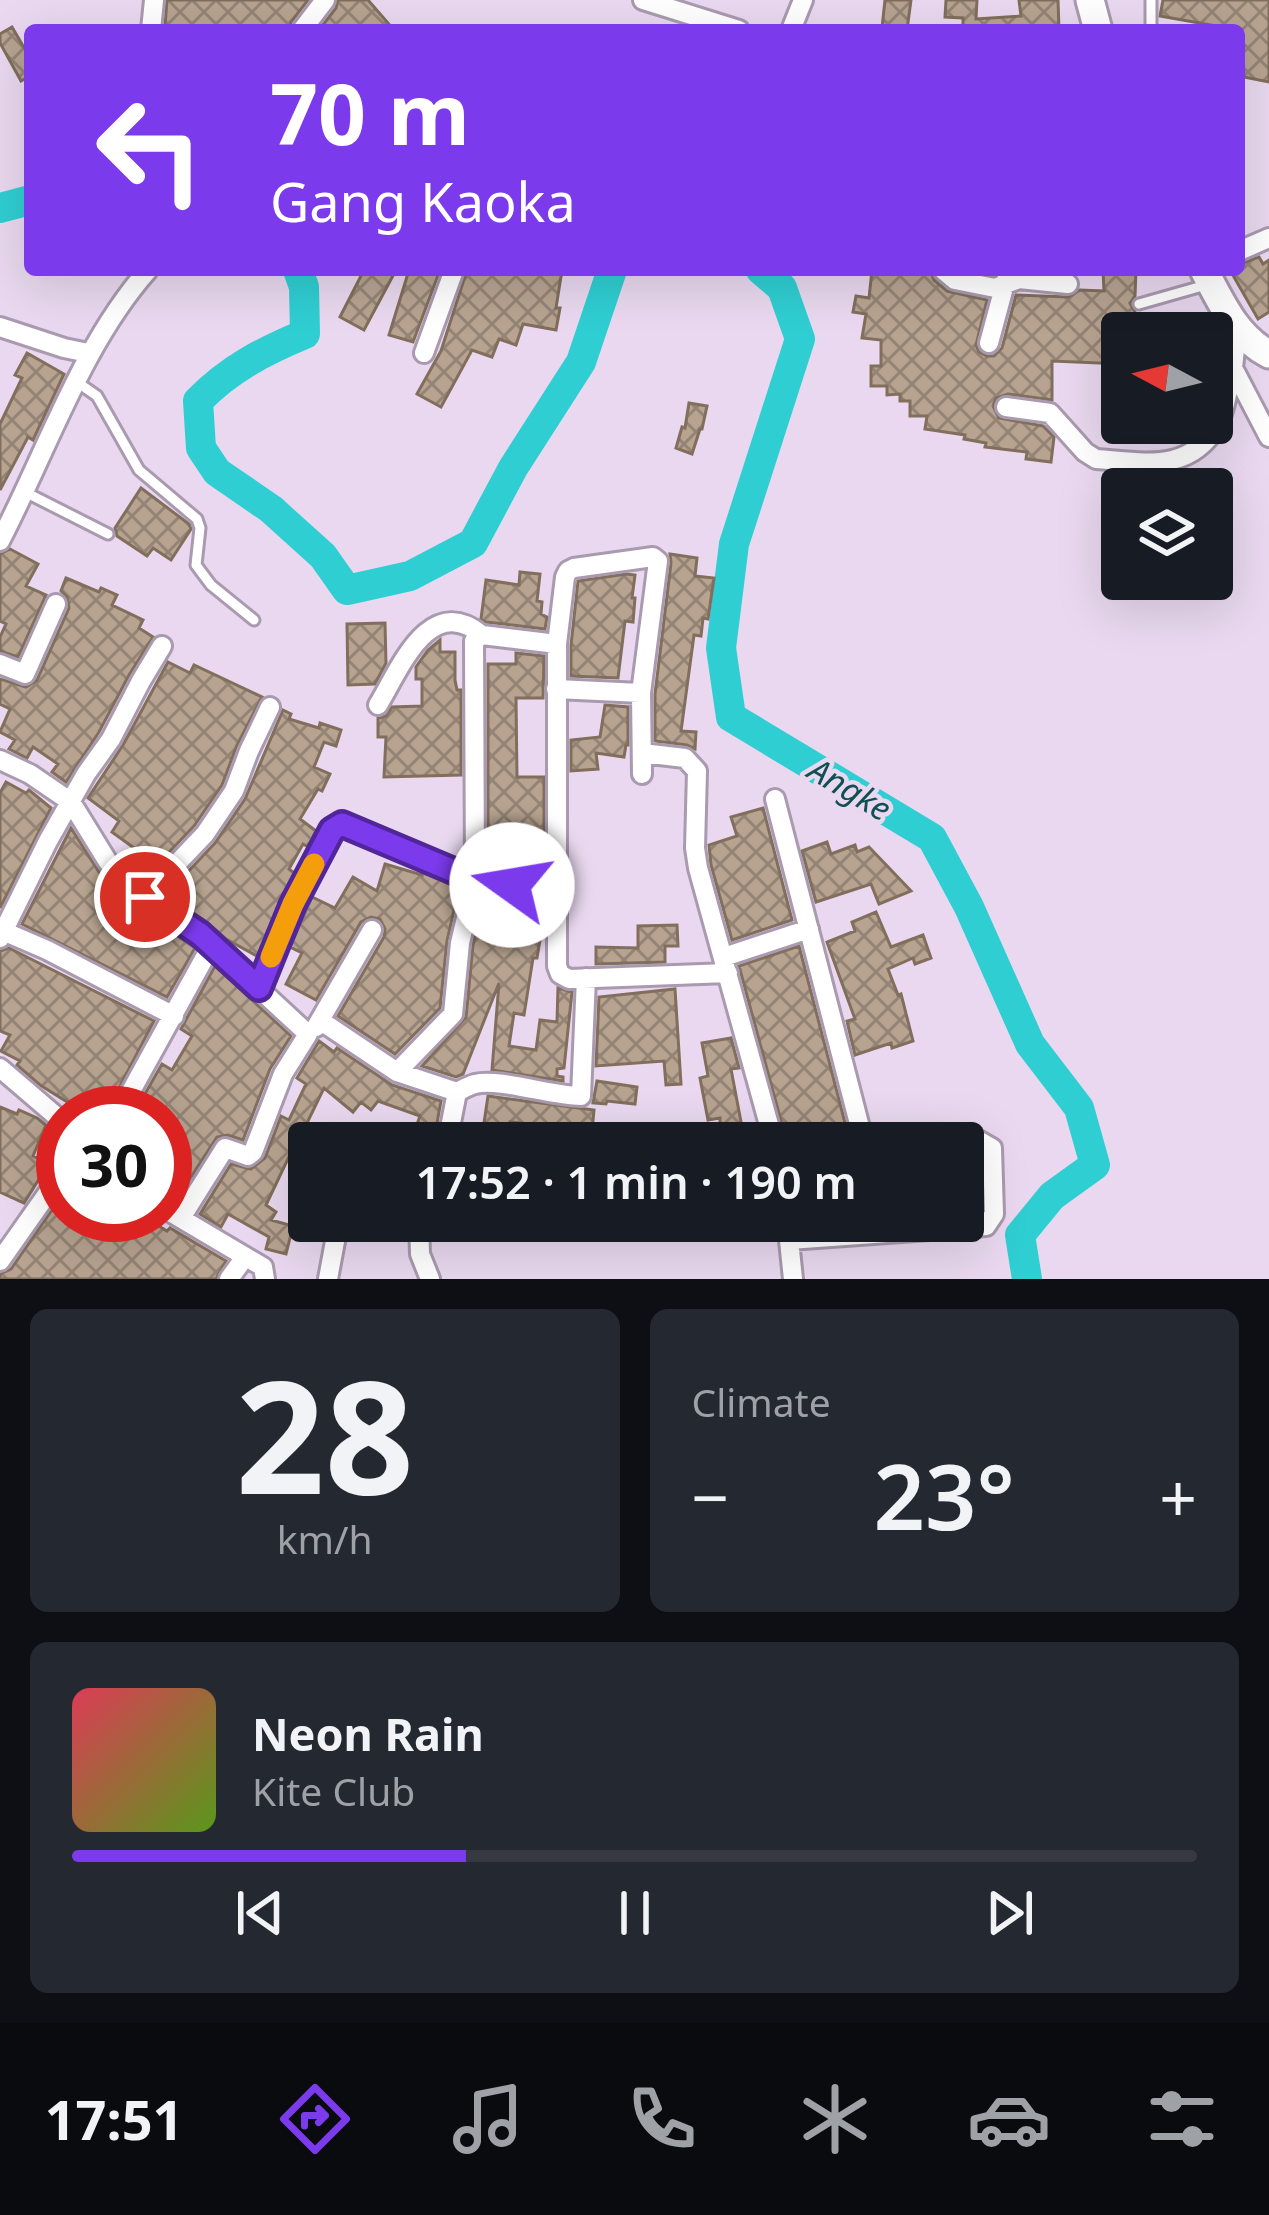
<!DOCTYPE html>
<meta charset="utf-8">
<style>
body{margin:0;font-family:"Noto Sans",sans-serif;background:#242831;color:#f1f3f6;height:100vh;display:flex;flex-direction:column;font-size:45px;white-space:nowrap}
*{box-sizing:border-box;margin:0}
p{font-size:39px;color:#9ea1a6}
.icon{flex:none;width:66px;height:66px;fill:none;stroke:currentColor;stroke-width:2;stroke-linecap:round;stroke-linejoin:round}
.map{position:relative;height:1279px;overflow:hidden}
.panel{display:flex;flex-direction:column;gap:30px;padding:30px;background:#0d0f14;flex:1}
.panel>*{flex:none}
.banner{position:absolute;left:24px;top:24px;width:1221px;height:252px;border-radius:12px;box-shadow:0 12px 48px #0002;background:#7c3aed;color:#fff;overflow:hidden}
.needle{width:78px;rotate:277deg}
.tools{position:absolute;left:1101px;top:312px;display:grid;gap:24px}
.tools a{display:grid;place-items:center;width:132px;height:132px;border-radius:12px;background:#171b24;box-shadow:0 12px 48px #0002;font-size:60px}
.speed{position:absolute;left:36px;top:1086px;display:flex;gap:24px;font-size:60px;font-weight:700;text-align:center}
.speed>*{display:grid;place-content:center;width:156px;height:156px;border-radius:50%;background:#171b24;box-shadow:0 12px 48px #0002;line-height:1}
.speed .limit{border:18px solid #d22;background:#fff;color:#111}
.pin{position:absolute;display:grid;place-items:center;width:102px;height:102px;color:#fff;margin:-51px;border:6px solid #fff;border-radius:50%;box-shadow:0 3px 12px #0007}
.me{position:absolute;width:132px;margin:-66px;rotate:283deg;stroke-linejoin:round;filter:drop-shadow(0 0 9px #0008)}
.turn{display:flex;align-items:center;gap:42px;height:252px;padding:0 48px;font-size:54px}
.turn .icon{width:156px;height:156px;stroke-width:2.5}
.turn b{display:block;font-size:84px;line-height:102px}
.big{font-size:90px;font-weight:600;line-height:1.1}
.panel .card{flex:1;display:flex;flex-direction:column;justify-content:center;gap:18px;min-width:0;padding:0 42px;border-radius:18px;background:#242831}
.panel .dial{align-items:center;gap:0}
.dial b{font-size:156px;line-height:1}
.song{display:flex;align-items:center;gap:36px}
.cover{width:144px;height:144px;border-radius:18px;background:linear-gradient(135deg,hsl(350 70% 55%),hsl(90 70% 35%))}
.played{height:12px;border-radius:6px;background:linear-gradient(90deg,#7c3aed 35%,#363941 35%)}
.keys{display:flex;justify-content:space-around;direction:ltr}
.heat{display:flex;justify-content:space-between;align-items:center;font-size:66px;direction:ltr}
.panel .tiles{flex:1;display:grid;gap:30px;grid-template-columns:1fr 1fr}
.card:last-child{grid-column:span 2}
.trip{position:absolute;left:288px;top:1122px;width:696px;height:120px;border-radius:12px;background:#171b24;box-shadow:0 12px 48px #0002;font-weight:600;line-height:120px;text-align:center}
.tabs{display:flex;height:192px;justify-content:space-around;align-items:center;background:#090b0e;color:#9ea1a6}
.tabs .icon{width:84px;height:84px}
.tabs .on{color:#7c3aed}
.tabs b{font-size:54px;color:#f1f3f6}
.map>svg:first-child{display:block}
</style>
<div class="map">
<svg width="1269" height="1279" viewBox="0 0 1269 1279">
<defs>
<pattern id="building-cross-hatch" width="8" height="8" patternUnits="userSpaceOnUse" patternTransform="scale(3)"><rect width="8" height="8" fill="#b7a390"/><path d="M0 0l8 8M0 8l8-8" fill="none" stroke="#948475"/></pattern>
</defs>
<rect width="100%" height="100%" fill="#e9d8ef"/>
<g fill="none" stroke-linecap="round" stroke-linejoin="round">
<path stroke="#2fced2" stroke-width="30" d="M0,208L30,200
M298,270L304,287L305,334C264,351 229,369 198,401L201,448L217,472L271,509L323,556L347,590L410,576L473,543L513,468L581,362L612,270
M761,270L782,288L800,339L734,544L721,648L731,717L932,838L969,907L1030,1044L1079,1108L1095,1165L1052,1196L1020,1235L1027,1279"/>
</g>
<path fill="url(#building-cross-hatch)" stroke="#816e5c" stroke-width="3" d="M167,0H308L291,22L289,30H190L165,26Z
M338,0H368L394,30H319L336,8Z
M885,0H911L907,30L882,28Z
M946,0H977L976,19L1021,16L1019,0H1058L1059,30H963V18L945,17Z
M1163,0H1269V82L1239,76V30L1160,16Z
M12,27L30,58V76L21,81L0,43V34Z
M1259,257L1263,264L1269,260V312L1258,319L1230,270H1239V264Z
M364,270H396L364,330L340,317Z
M409,270H440L413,342L389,335Z
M467,270H562L556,308H560L556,330L523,324L516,345L499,339L492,357L472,350L441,407L417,394L441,351Z
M872,270H930L934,280L947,291L987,300L976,345L979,352L987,356H994L1002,348L1016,295L1068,297L1080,290L1104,291L1103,270H1136L1135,296L1130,303L1135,312L1134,320L1169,321V333H1122V364L1052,361V400L1008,394L996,398L993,406L999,418L1043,426L1054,437L1051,462L1026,459L1027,452L985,447L986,443L964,439L965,435L925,429L927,416H910V401H900V394L887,395V386H871V366H881V340L862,338L866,314L853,312L856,296L869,298Z
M27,353L64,374L33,440L28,437L0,490V424L22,378L15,375Z
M689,403L707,406L702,429H700L692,454L676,448L682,427L685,428Z
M141,488L189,524L191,529L171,560L153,548L147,556L117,536L115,528Z
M10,549L38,564L26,586L46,595L18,657L0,651V637L6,624L0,621V554Z
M670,554L697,558L695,576L714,578L708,619L703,618L701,636L694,635L681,731L696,732L695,749L687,745L655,741V694L671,563Z
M520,572L540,574L537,601L542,602L541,614L547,617L545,629L486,622L481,619L486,580L519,585Z
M626,574L635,575L632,598H635L633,622L625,621L618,678L571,676V645L578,581Z
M66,578L99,592L101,588L117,595L112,605L143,620L139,628L153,637L129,675L99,732L66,782L52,772L58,764L33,747L27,758L9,749L15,740L0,732L10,709L0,704V679L26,687L37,680L69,608L67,597L61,591Z
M385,623L386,663L375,684L348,685L347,624Z
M440,640V652H455V680L457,690H461V775L384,777L386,737H378V718L386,716L392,707L422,706V679H416V667L428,650Z
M516,653L544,656L543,698H516L517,777H544V869L488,867V664H516Z
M168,662L190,673L194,665L262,697L237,745L222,785L194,826L152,870L137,857L141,853L112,832L119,821L88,798L123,745Z
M605,705L628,707V745H626L624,757L596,753L598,769L571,771V740L600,737Z
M283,710L291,714L289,719L319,728L320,723L341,730L336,746L324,742L314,767L330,774L322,791L318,789L300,819L316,831L308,847L303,844L289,869L294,873L257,956L226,939L208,923L166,895L215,843L245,799Z
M6,782L26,793L29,790L51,808L0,908V793Z
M763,808L792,920L732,940L711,865L709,845L737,836L731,817Z
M71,828L99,872L137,908L195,948L167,997L22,924Z
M827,842L831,854L855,845L857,852L869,847L911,891L879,904L871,884L816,902L802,851Z
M385,864L422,875V872L459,888L447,941L440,1008L395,1054L338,1016L384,937L385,929L380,919L371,917L361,922L316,1000L286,984L302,953L290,947L312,897L335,908L353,877L377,891Z
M485,894L495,895L494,905L517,908L513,936L540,940L537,958H533L524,1015L514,1013L509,1046L536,1050L540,1020L557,1022L558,988L572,992L564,1068L557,1069V1076L563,1077V1081L492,1070L499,983L463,1074L456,1077L422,1066L466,1017L473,945Z
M876,912L891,947L923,935L931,958L915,964L913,958L888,969L898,995L901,994L913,1041L892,1048L891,1043L855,1055L847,1021L855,1019L827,942L855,931L852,922Z
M677,925L678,946H665V962L596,964V947L638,948V926Z
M799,946L849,1138L833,1143H787L739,966Z
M9,948L154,1021L106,1113H85L40,1085L17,1065L20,1061L1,1051L10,1035L0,1031V951Z
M215,966L291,1036L270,1069L243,1140L228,1135L217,1137L176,1200L165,1194V1113H134L162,1064L172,1070L192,1036L181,1029Z
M675,989L681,1084L666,1085L664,1061L596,1066L599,997Z
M731,1038L739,1068L731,1069L745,1143H720V1118L708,1120L700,1078L708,1076L702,1043Z
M319,1041L334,1052L337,1048L392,1085L441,1101L435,1134L416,1127L420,1116L378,1101L371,1110L361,1102L353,1112L324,1088L305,1127L329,1143H309V1156L294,1146L266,1205L276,1212L271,1220L293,1226L286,1254L266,1249L269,1237L228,1214L221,1227L200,1214L231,1164L251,1169L265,1158L281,1116L289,1120L306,1084L297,1078Z
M597,1081L637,1087L635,1104L607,1101L606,1104L593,1103Z
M488,1096L594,1110L592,1131L510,1122L507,1143H481Z
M0,1107L17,1114L19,1110L37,1118L46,1125L33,1156L49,1163L24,1203L0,1192Z
M63,1194V1215H133L147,1223L149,1220L167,1231L170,1228L226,1261L216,1279H0V1274L11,1269Z"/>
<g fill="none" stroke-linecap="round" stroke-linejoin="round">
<g stroke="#a99aaf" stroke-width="15">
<path id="service" d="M1151,30V0
M1139,304L1206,285
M77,382L97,396L139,470L197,519L200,528L196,565L211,585L254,620
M25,492L108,534"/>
</g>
<g stroke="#a99aaf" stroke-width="24">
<path id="minor" d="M643,0L739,30
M151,30L154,0
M302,30L325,0
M791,30L803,0
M1239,251L1269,238
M943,270L955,280L995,288L1019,279L1068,284
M0,327L64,348L88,353
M1237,328L1233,368L1269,437
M989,343L1006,280
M424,353L454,270
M1006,407L1050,413L1085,452L1096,459C1143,462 1190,474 1218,424C1226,409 1228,385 1233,368
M0,541C46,453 82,344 148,270
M0,664L25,674L56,604
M556,689L641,693
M378,705C400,669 429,592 482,635
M642,753L685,758L697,771L695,848L698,868L774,1143
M0,760L30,774L71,802L108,862L145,897L200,934L308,1034L283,1074L253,1152L248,1156L225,1148L181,1218
M642,774L641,693L658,561L653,557L574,568L568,571L565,577L557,644V966L560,974L569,979L728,973
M775,799L864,1143
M145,897L205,834L234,791L249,751L270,707
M3,931L47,950L174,1016
M0,938L48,841L86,774L111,739L141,681L162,646
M724,957L809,929
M259,988L293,904L332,830L342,824L475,880L474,641L482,635L557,644
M321,1021L397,1072L457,1092
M316,1027L372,930
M0,1068L63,1122
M397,1072L453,1014L460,943L475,880L558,886
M119,1113L211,946
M447,1143L457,1092C463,1089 468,1086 475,1084C500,1078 551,1096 581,1096L586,978
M165,1209L263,1267L265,1279
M419,1221L420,1254L430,1279
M787,1221L793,1279
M789,1240L986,1226L994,1214L992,1148L978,1140L937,1143
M0,1261L50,1190L63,1166
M229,1279L245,1257
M328,1279L336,1236"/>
</g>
<g stroke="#a99aaf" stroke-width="33">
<path id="secondary" d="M1090,0L1098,30
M1204,270C1221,302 1236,337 1269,354"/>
</g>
<use href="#service" stroke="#fff" stroke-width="9"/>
<use href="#minor" stroke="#fff" stroke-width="18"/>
<use href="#secondary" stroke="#fff" stroke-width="27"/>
</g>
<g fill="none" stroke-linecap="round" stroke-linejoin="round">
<g stroke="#51269a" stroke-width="30">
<path id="route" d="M145,897L200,934L259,988L293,904L332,830L342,824L475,880L512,885"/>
</g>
<use href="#route" stroke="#7c3aed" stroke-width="21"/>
<path stroke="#f59e0b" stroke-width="21" d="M271,957L293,904L314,864"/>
</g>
<g text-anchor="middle" stroke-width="9" stroke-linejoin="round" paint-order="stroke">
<g font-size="33" font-style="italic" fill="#0f5052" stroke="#e9d8ef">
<text transform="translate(850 789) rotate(31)" y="12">Angke</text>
</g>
</g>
</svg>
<div class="tools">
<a><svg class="needle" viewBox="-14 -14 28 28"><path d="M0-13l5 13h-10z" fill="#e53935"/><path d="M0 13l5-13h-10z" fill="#9ea1a6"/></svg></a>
<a><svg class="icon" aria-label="layers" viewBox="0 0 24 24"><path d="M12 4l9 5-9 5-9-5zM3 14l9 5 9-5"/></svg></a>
</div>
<div class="speed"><div class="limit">30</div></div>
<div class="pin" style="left:145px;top:897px;background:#d93025"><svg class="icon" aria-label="arrive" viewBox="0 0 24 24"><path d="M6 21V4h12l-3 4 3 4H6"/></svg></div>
<svg class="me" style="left:512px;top:885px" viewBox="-20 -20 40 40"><circle r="19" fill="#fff"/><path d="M0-13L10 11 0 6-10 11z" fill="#7c3aed"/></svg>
<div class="trip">17:52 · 1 min · 190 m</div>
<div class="banner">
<div class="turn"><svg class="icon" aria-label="left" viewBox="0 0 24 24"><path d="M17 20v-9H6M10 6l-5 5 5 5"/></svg><div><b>70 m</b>Gang Kaoka</div></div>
</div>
</div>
<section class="panel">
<div class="tiles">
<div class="card dial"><b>28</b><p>km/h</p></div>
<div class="card"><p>Climate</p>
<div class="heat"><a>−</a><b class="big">23°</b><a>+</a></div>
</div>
<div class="card">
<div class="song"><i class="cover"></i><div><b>Neon Rain</b><p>Kite Club</p></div></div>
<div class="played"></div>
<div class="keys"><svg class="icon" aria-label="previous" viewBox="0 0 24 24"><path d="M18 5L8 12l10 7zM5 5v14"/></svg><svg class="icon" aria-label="pause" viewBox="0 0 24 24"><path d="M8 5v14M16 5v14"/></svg><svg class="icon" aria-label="next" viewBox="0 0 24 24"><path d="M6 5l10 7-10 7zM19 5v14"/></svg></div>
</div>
</div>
</section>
<nav class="tabs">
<b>17:51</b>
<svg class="icon on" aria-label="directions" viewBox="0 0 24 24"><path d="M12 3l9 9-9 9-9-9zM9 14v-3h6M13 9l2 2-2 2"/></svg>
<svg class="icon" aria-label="music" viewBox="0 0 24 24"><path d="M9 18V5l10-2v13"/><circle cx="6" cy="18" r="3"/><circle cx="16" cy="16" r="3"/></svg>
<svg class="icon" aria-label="phone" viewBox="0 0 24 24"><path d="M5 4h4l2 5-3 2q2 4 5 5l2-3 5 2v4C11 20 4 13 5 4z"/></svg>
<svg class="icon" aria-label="climate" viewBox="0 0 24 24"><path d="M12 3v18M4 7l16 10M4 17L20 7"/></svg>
<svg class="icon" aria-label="car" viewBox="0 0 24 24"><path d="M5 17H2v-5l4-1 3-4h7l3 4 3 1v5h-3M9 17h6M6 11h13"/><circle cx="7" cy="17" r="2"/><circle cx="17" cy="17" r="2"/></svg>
<svg class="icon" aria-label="filters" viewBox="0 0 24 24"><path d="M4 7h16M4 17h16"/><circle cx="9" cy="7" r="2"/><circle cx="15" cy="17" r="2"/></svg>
</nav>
